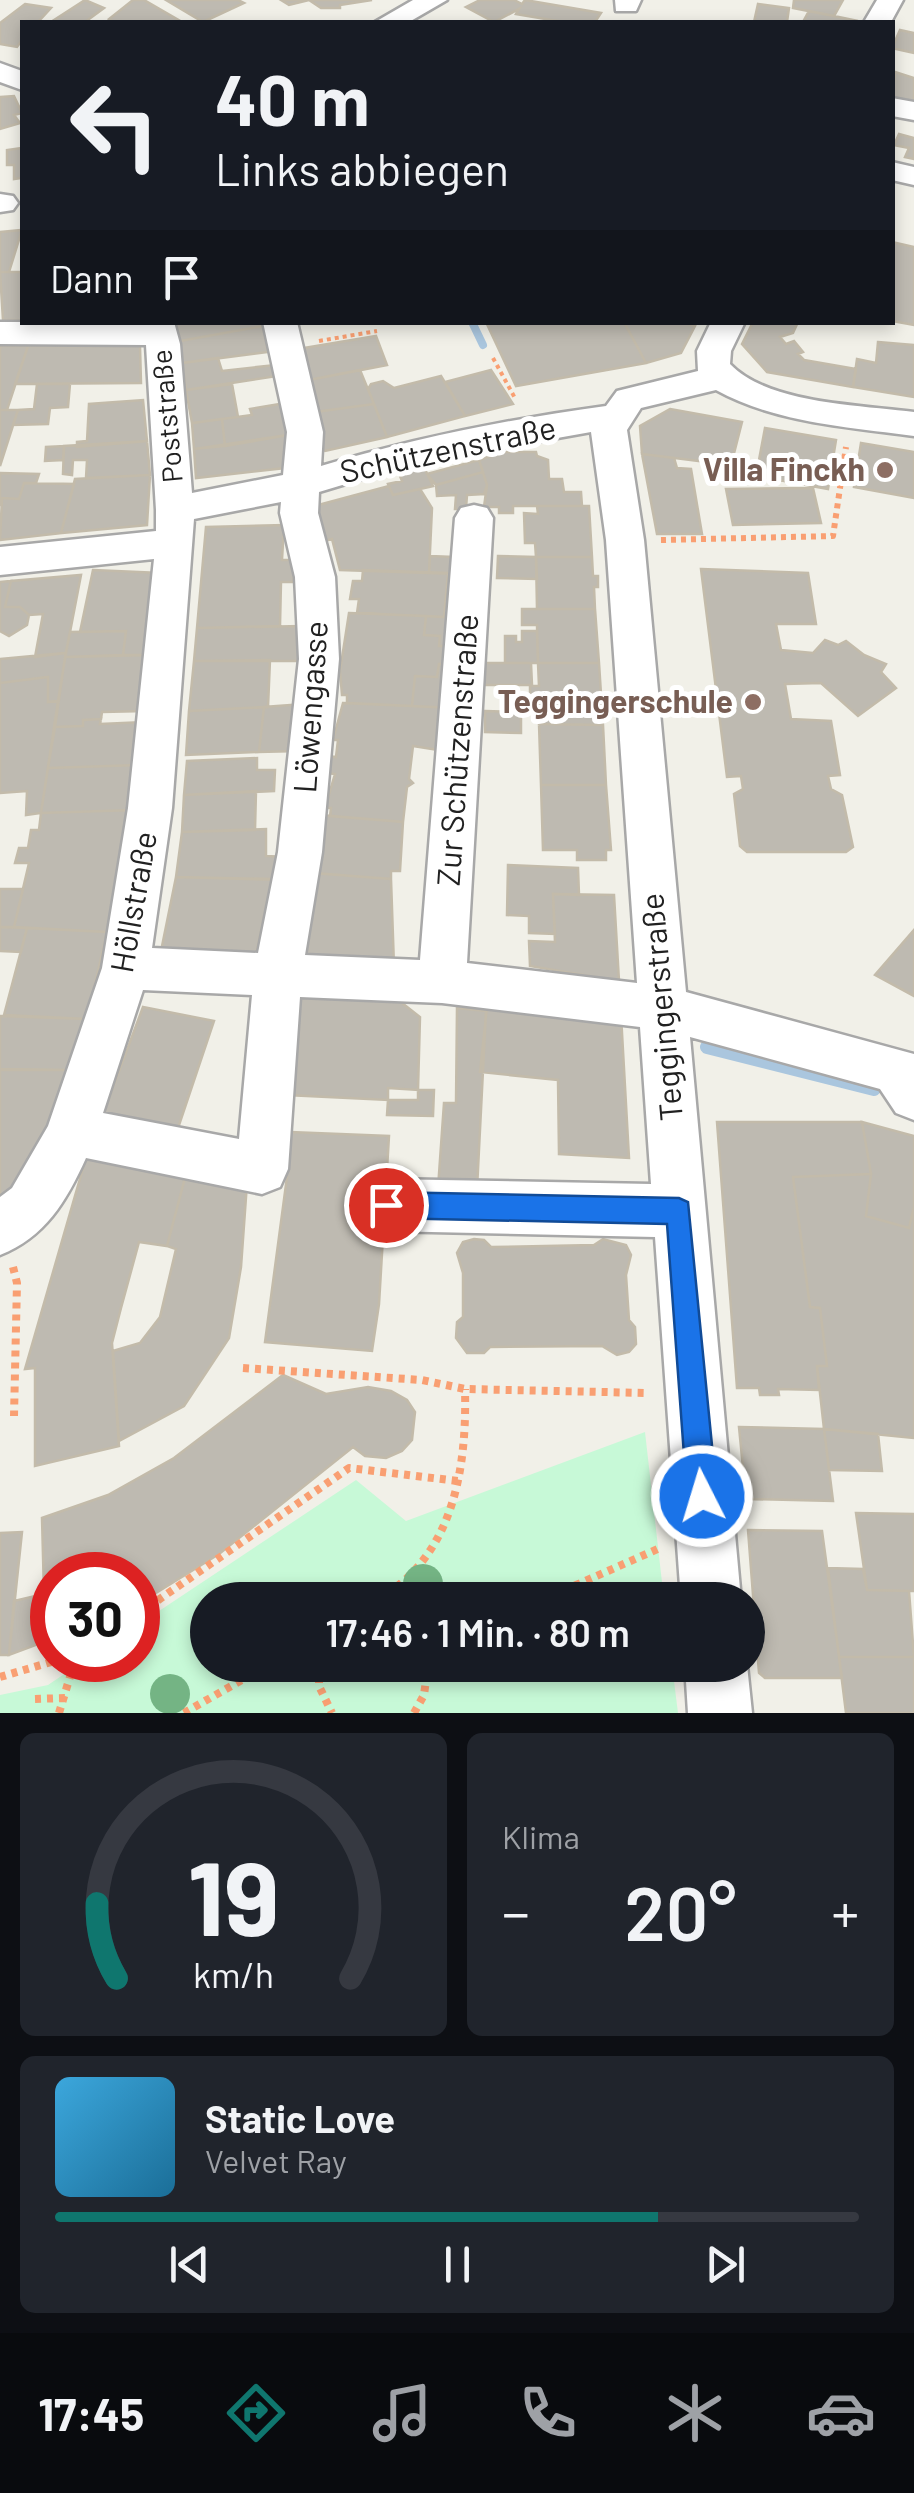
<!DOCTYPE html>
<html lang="de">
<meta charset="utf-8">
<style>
body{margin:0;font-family:Barlow,sans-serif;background:#20242c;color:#f1f3f6;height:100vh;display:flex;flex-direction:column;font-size:38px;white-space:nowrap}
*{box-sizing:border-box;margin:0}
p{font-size:32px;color:#9ea1a6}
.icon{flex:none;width:55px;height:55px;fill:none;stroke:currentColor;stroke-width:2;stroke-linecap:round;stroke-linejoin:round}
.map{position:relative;height:1713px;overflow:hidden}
.side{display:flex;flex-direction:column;gap:20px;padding:20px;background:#0d0f14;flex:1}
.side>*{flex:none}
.top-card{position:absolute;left:20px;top:20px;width:875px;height:305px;border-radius:0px;box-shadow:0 5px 15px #0003;background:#171b24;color:#f1f3f6;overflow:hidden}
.speed{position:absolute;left:30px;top:1552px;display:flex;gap:20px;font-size:50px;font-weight:700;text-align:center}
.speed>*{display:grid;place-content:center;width:130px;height:130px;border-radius:50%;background:#171b24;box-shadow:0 5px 15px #0003;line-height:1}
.speed .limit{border:15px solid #d22;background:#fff;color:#111}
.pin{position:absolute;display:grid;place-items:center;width:85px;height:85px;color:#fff;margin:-42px;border:5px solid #fff;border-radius:50%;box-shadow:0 2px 10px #0007}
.me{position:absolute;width:110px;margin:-55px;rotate:355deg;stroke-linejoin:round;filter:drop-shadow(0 0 8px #0008)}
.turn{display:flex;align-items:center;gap:35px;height:210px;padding:0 30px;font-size:45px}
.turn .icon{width:130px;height:130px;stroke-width:2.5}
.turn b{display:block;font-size:70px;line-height:85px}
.then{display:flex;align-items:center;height:95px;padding:0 30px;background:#0003;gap:20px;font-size:38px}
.big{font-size:75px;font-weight:600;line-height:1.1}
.side .tile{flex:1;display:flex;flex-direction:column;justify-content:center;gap:15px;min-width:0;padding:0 35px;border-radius:15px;background:#20242c}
.side .dial{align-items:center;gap:0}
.dial svg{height:260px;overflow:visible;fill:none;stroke:#363941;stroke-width:7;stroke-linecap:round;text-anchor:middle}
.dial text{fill:#f1f3f6;stroke:none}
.song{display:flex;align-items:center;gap:30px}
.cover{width:120px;height:120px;border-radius:15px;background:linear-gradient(135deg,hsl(200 70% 55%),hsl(200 70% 35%))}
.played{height:10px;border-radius:5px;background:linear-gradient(90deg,#0f766e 75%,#363941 75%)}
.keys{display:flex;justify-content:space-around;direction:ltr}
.heat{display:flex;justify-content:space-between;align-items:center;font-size:55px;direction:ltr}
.side .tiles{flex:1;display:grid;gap:20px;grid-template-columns:1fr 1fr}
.tile:last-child{grid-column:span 2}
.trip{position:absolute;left:190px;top:1582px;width:575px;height:100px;border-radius:50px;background:#171b24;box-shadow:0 5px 15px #0003;font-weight:600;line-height:100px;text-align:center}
.tab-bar{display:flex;height:160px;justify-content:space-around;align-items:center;background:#090b0e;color:#9ea1a6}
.tab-bar .icon{width:70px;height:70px}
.tab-bar .on{color:#0f766e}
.tab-bar b{font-size:45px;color:#f1f3f6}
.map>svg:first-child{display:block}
</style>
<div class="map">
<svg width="914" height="1713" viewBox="0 0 914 1713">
<rect width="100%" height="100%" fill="#f1f0e8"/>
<path fill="#c7f9d7" d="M645,1432L664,1600H208V1665H672L678,1713H0V1695L48,1685L85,1660H138V1625L356,1480L406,1521Z"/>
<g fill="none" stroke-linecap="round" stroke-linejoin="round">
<path stroke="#aac6de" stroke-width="8" d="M472,322L483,345"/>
<path stroke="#aac6de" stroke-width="14" d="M707,1047L874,1089"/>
</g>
<path fill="#bebab1" stroke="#c3bbaa" stroke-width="2.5" d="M85,0L104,8L85,22H51Z
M133,0H144L182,22H114L109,19Z
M166,0H238L244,3L203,22Z
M281,0H372L340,5V8H321L309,0L289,5Z
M480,0H514L522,4L525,0L601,13L595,22H563L516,14L519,9L494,22L466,7Z
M794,0H843L834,16L793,8Z
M25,4L51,8L38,22H22V40L17,47L0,44V23Z
M758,4L789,8L787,22H754Z
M809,11L834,16L858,21L803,22Z
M900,30L914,33V53L892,48Z
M895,72L914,78V104L892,100Z
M14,96L22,113L14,115L20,123L0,129V97Z
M899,134L914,138V159L905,157L909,148L894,145Z
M22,148V178L14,179V165H7V150Z
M22,230L9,272H0V232Z
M892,242L914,247V325L892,321Z
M0,272H22V320H3Z
M261,322L263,326L180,341L176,323Z
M486,322H624L646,363L516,386Z
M624,322H682L695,326L681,353L646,363Z
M753,322H798L793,333L780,337L786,344L794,341L803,352L798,354L804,360L856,369L853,387L767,372L742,344Z
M263,326L268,352L182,363L180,341Z
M376,336L387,365L309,380L298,349Z
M878,342L914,345V397L853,387L857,359L876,363Z
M0,346H28L7,410H0Z
M28,346H140L141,383L15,384Z
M218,358L222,371L275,365L277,376L186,390L182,363Z
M360,370L374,404L315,412L309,380Z
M491,370L513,404L465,416L445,382Z
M441,376L465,416L387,437L368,389L371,384L383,381L394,388Z
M37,384H70L68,407L50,408L48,424L13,425L18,410L34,409Z
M232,384L238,417L192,423L186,390Z
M143,400L147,441L77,447V442L87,441L89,404Z
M286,403L294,434L225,446L222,419L252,415L250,409Z
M374,404L387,437L325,451L320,448L315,412Z
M670,409L742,422L731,465L642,454L640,426Z
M0,410H18L0,466Z
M222,419L225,446L194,449L192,423Z
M765,428L836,440L828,489L756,476Z
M294,434L285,468L196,478L194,449Z
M147,441L150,475L86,478L87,460H73L72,475L63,474L64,446Z
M861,443L914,452V498L854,487Z
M64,446L63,460L45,461L46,447Z
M491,452H536L537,456L548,460L549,479H562L564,492H581L582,506H513V513H499V507H484L487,485L479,460L491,456Z
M642,454L674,458L677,468L691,469L702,534H657Z
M479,460L483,472L436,485L427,474Z
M423,465L433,486L393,495L388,484L402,481L398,471Z
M483,472L487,485L484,494L467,495L466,509H455L456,495L437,496L436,485Z
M0,473L39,474L36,483H24L19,499L2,498L0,506Z
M150,475L147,525L61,533L75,479Z
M24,483L74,484L61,533L0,540L2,498L19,499Z
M389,486L393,495L420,489L432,508L429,573L340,570L332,539L317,543L311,507Z
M813,488L821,523L733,525L726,489Z
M537,506H589L592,557H536L535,543H525L524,513L538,514Z
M284,525L282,560H294L293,582H281L280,626L197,628L206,527Z
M430,556L454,557L462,574L429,573Z
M498,556L536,557L537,579L497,578Z
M536,557H592L593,576H598V587H594L595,609H537Z
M701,569L808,573L816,624H776L781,650L813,653L825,640L838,645L846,641L864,655L886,664L881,672L896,688L858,716L821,683L785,684L791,719L831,721L840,775L828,776L831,789L842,795L853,847L846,852H747L740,846L734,794L743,789L741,776L727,777Z
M93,570L160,573L151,655H123L126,631L80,632Z
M363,570L448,573L444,617L357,613L359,599H350L353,581H362Z
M81,575L66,653L35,657L43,614L29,615L20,607H5L11,581Z
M11,581L5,607H20L29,615L27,625L9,636L0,631V582Z
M522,609H595L599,663H538L537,625H522Z
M349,613L426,616L424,635L440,636L439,646H444L443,664H439L437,677L415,676L412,706L347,703V695H342L340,671Z
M426,616L460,618L453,708L412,706L415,676L437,677L439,664H443L444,646H439L440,636L424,635Z
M301,626L302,661H194L197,628Z
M126,631L123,655L65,657L70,632Z
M522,631H537L538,663H505V636H516V642H522Z
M66,653L58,701L48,702V677L0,683V659Z
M151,655L145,711L102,712L101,719L83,720V726L55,727L65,657Z
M270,660L268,707L189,711L194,661Z
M477,663H531L532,685H478Z
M538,663H599L603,725L539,724V705H530V686H539Z
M48,677V702L58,701L41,813L26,815L27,791L0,793V683Z
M343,703L455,708L451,752L413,746L409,779L413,783L407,787L403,822L330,816L331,808H325L335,774L325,773L327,756L336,757L338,740H333Z
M303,704L299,751L259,752L264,707Z
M264,707L259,752L186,755L189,711Z
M485,711L521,712V733L485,732Z
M101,719L100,724L144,722L139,765L48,768L55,727L83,726V720Z
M539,724L603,725L606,785H541Z
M257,758V770H275L274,791L184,795L187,761Z
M139,765L134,810L41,813L48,768Z
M541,785H606L611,850H606V860H577V850H543Z
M256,791L255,830L182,832L184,795Z
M134,810L107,932L14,927L29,863H15L19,848H28L31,830H39L41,813Z
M320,815L403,822L400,871H391V879L314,873Z
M266,829V856L287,857L286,880L176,877L182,832Z
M508,865L578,868L579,895L553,894L555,934L529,933V916L507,915Z
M312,873L391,879L394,966L299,965Z
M176,877L272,879L254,964L160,956Z
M0,889H23L14,927H0Z
M553,894L614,895L619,981L530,966L529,941L555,942Z
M0,927L27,928L21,952L0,951Z
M27,928L107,932L87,1019L4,1015Z
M914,930V996L875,975Z
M293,993L397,999L420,1017L418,1090L388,1088V1100L287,1095Z
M488,997L621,1015L629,1158L559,1154L558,1080L480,1072Z
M143,1007L214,1021L174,1140L99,1125Z
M457,1008L486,1011L477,1189L438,1188L444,1103H456Z
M0,1016L87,1019L70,1070L0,1069Z
M0,1070H70L59,1117L0,1212Z
M418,1090H434L433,1116L387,1115L388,1100H418Z
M717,1122H862L871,1174L793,1177L810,1307L820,1308L827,1366H817L819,1390L778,1389L779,1395H760L759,1388H737Z
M862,1122L914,1136V1207L909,1228L866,1216L871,1174Z
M290,1132L389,1136L379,1304L372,1351L265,1342L287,1177L275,1176Z
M86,1158L186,1174L167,1246L139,1242L121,1308L112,1343L119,1446L35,1466V1368L25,1369Z
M186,1174L247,1183L241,1267L229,1338L184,1406L119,1441L113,1351L140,1343L160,1317L176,1249L167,1246Z
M871,1174L866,1216L909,1228L914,1207V1438L824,1429L817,1366H827L820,1308L810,1307L793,1177Z
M474,1239L484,1240L491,1247L594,1245L603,1239L626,1245L631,1255L626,1275L629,1320L635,1327L636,1344L629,1352L617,1355L602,1346L490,1347L484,1353H467L456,1338L457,1322L463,1317V1273L457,1253L463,1242Z
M283,1375L326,1394L368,1387L391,1391L407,1400L415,1412L412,1440L402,1451L386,1458L365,1456L353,1447L219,1554L138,1604V1575H52V1639L9,1655L14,1601L44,1594L42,1518L108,1495L174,1458Z
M739,1427L824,1429L833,1501L746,1499Z
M824,1429L878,1434L882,1471L829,1470Z
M856,1513L914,1514V1591L867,1590Z
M748,1530L822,1531L842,1678H765L759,1673Z
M22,1532L9,1655H0V1533Z
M828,1568L863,1569L867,1590L909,1591L914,1657H839Z
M839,1657H914V1713H846Z"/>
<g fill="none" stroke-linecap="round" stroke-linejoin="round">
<g stroke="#a8a8a8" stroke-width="5">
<path id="minor" d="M413,0H447L409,22H375Z
M615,0H641L636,11H616Z
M877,0H903L891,22H864Z
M0,63L22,71V90L0,82Z
M892,98L914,102V120L892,116Z
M892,162L914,167V185L892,180Z
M0,194L13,196L18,203L13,210L0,212Z
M0,322H174L180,344L192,493L283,475L287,432L263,322H297L323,432L321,466C415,438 509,419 606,406L617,391L698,371L697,351L711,322H745L731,351L730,364C768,404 862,405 914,412V436C847,427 776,423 716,390L641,408L627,430L644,540L686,992L914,1054V1120L896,1113L880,1089L690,1037L741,1600H681L655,1237L386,1231L367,1223L360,1205L367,1187L386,1179L651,1184L640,1027L442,1003L300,997L288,1169L280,1187L262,1194L86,1158C66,1202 45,1237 0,1255V1197L12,1188L48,1126L102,968L128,808L154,559L0,575V547L156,531V510L146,345L0,344ZM591,432L606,540L637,983L467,963L493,518L487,508L474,505L461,508L455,518L420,960L305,955L322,852L339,659L335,577L318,513L319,492L412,464ZM281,502L280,513L295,577L299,659L278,852L258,953L152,948L172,808L194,519ZM143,990L252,995L239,1139L103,1113Z
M685,1665H747L752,1713H688Z"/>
</g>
<path stroke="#f99f72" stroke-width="4" stroke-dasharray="4 4" stroke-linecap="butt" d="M319,341L377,331
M493,358L516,400"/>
<path stroke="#f99f72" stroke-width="6" stroke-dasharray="5 5" stroke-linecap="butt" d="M661,540L833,536L846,447"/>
<path stroke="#f99f72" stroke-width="8" stroke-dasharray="6 6" stroke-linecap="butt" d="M13,1267L17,1283L14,1416
M243,1368L422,1380L465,1389L648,1393
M377,1600C453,1557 467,1470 465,1389
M542,1600L660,1548
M138,1614L349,1468L458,1481
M319,1665V1686L332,1713
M0,1677L58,1660
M35,1699L65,1698
M59,1713L75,1660
M184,1713L268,1665
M414,1713L424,1695L428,1665"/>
<use href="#minor" fill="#fff" fill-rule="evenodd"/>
</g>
<g fill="#74b484">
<circle cx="423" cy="1584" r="20"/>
<circle cx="170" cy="1694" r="20"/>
</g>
<path fill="#1a73e8" stroke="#114b97" stroke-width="2.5" d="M386,1192L679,1198L688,1202L717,1496L713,1507L702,1511L692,1507L687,1496L667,1224L386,1218L377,1215L373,1205L377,1196Z"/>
<g fill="#8d6e63" stroke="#fff" stroke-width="4">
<circle cx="885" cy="470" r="10"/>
<circle cx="753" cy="702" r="10"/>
</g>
<g text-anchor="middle" stroke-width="10" stroke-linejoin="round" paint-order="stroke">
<g font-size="28" fill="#212121" stroke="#fff">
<text transform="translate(167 416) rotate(-95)" y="10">Poststraße</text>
</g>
<g font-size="32" fill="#212121" stroke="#fff">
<text transform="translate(448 450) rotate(-12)" y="11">Schützenstraße</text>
<text transform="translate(311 707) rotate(-86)" y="11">Löwengasse</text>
<text transform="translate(458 750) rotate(-86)" y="11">Zur Schützenstraße</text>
<text transform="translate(134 902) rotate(-80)" y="11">Höllstraße</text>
<text transform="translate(662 1007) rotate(-95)" y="11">Teggingerstraße</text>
</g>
<g font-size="32" font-weight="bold" fill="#785e54" stroke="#fff" text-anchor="end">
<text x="865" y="481">Villa Finckh</text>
<text x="733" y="713">Teggingerschule</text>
</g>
</g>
</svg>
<div class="speed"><div class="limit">30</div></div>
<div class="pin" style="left:386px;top:1205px;background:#d93025"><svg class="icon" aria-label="arrive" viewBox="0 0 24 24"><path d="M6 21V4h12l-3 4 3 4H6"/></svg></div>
<svg class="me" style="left:702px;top:1496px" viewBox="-20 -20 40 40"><circle r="17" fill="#1a73e8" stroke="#fff" stroke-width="3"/><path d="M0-11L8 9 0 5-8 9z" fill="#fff"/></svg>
<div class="trip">17:46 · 1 Min. · 80 m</div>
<div class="top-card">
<div class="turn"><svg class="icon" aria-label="left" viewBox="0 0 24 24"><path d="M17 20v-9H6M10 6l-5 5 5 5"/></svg><div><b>40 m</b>Links abbiegen</div></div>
<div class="then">Dann<svg class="icon" aria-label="arrive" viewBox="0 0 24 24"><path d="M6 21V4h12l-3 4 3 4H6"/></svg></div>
</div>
</div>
<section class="side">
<div class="tiles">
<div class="tile dial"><svg viewBox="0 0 100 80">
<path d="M14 69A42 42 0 1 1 86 69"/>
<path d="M14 69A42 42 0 0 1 8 46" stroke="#0f766e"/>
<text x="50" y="56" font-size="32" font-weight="700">19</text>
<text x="50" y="72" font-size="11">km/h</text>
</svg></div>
<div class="tile"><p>Klima</p>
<div class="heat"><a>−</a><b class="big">20°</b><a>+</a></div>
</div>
<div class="tile">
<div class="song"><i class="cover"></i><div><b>Static Love</b><p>Velvet Ray</p></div></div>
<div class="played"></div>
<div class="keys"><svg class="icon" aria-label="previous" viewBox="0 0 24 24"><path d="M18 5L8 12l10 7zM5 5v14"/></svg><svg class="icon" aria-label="pause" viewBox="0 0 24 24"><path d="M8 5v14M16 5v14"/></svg><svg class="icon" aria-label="next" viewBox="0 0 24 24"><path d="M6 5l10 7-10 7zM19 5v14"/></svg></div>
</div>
</div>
</section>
<nav class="tab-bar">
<b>17:45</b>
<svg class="icon on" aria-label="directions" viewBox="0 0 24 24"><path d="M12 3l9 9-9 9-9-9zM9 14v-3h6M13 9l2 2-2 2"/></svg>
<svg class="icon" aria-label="music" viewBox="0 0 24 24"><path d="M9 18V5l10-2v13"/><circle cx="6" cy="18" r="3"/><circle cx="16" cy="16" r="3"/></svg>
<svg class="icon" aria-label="phone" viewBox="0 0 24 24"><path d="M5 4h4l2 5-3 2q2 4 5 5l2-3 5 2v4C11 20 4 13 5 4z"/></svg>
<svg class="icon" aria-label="climate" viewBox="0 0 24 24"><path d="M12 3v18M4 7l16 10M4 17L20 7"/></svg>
<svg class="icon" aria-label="car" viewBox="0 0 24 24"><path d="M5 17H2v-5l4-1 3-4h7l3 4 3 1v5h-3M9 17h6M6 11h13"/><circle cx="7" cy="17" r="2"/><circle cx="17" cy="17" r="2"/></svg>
</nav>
